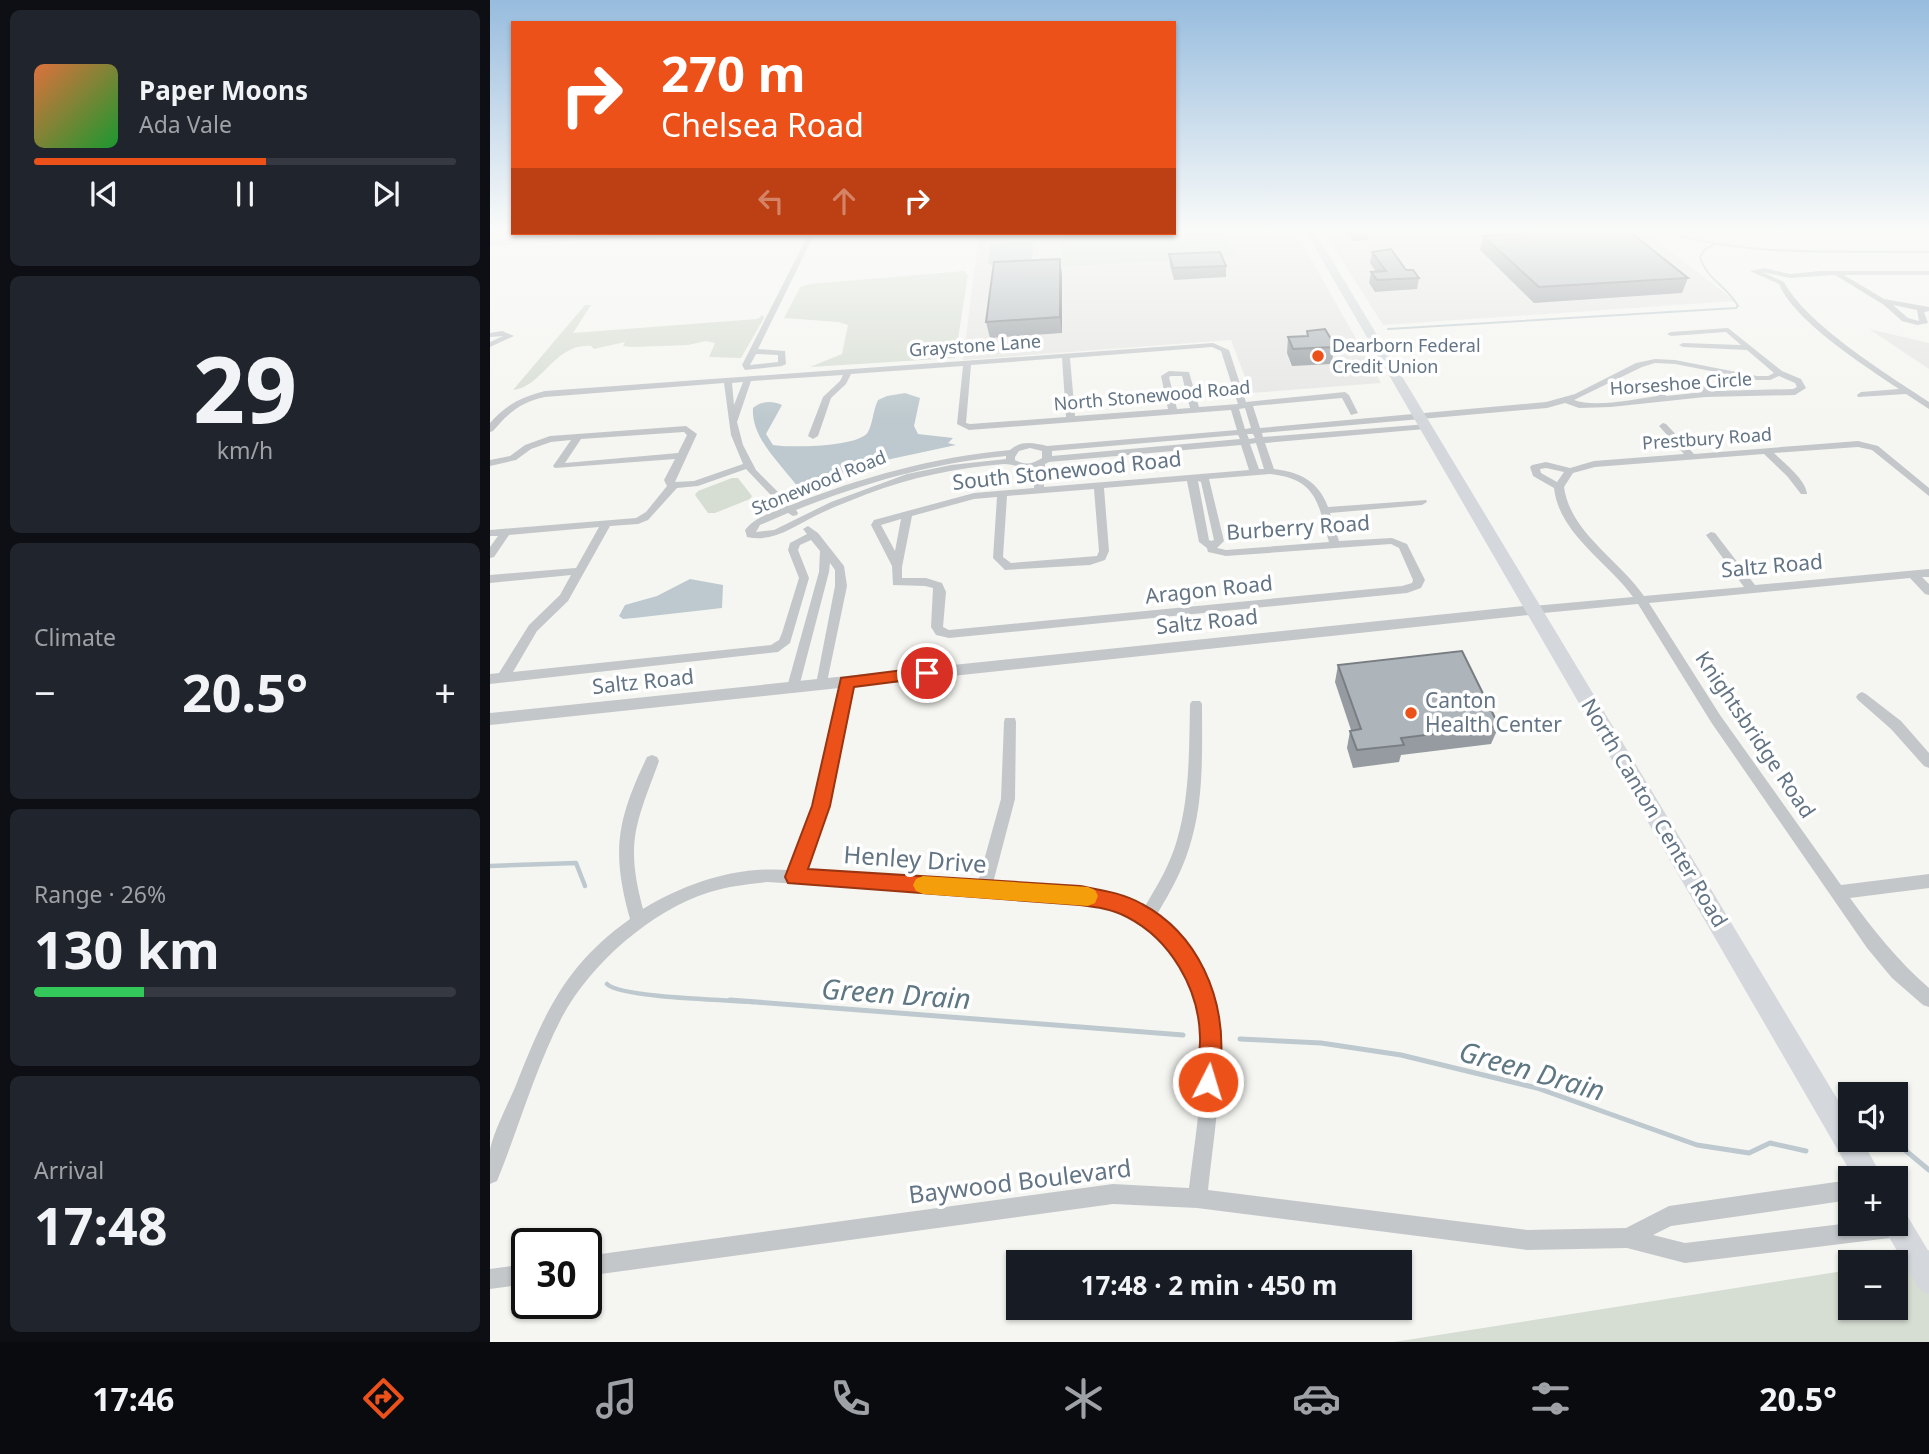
<!DOCTYPE html>
<meta charset="utf-8">
<style>
body{margin:0;font-family:"Noto Sans",sans-serif;background:#20242c;color:#f1f3f6;height:100vh;display:flex;flex-direction:column;font-size:26px;white-space:nowrap}
*{box-sizing:border-box;margin:0}
p{font-size:23px;color:#9ea1a6}
.icon{flex:none;width:38px;height:38px;fill:none;stroke:currentColor;stroke-width:2;stroke-linecap:round;stroke-linejoin:round}
.map{position:relative;flex:1;overflow:hidden}
.panel{display:flex;flex-direction:column;gap:10px;padding:10px;background:#0d0f14;width:490px}
.panel>*{flex:none}
.hud{position:absolute;left:21px;top:21px;width:665px;height:214px;border-radius:0px;box-shadow:0 2px 5px #0004;background:#ed511a;color:#fff;overflow:hidden}
.fabs{position:absolute;left:1348px;top:1082px;display:grid;gap:14px}
.fabs a{display:grid;place-items:center;width:70px;height:70px;border-radius:0px;background:#171b24;box-shadow:0 2px 5px #0004;font-size:35px}
.speed{position:absolute;left:21px;top:1228px;display:flex;gap:14px;font-size:35px;font-weight:700;text-align:center}
.speed>*{display:grid;place-content:center;width:91px;height:91px;border-radius:50%;background:#171b24;box-shadow:0 2px 5px #0004;line-height:1}
.speed .limit{border:4px solid #111;border-radius:10px;background:#fff;color:#111}
.pin{position:absolute;display:grid;place-items:center;width:60px;height:60px;color:#fff;margin:-30px;border:4px solid #fff;border-radius:50%;box-shadow:0 2px 7px #0007}
.me{position:absolute;width:77px;margin:-38px;rotate:5deg;stroke-linejoin:round;filter:drop-shadow(0 0 5px #0008)}
.turn{display:flex;align-items:center;gap:24px;height:147px;padding:0 35px;font-size:32px}
.turn .icon{width:91px;height:91px;stroke-width:2.5}
.turn b{display:block;font-size:49px;line-height:60px}
.lanes{display:flex;align-items:center;height:66px;padding:0 35px;background:#0003;justify-content:center;gap:35px;direction:ltr}
.lanes .off{opacity:.35}
.big{font-size:52px;font-weight:700;line-height:1.1}
.panel .tile{flex:1;display:flex;flex-direction:column;justify-content:center;gap:10px;min-width:0;padding:0 24px;border-radius:10px;background:#20242c}
.panel .dial{align-items:center;gap:0}
.dial b{font-size:91px;line-height:1}
.song{display:flex;align-items:center;gap:21px}
.cover{width:84px;height:84px;border-radius:10px;background:linear-gradient(135deg,hsl(20 70% 55%),hsl(130 70% 35%))}
.played{height:7px;border-radius:4px;background:linear-gradient(90deg,#ed511a 55%,#363941 55%)}
.keys{display:flex;justify-content:space-around;direction:ltr}
.heat{display:flex;justify-content:space-between;align-items:center;font-size:38px;direction:ltr}
.charge{height:10px;border-radius:5px;background:linear-gradient(90deg,#34c759 26%,#363941 0)}
.trip{position:absolute;left:516px;top:1250px;width:406px;height:70px;border-radius:0px;background:#171b24;box-shadow:0 2px 5px #0004;font-weight:700;line-height:70px;text-align:center}
.dock{display:flex;height:112px;justify-content:space-around;align-items:center;background:#090b0e;color:#9ea1a6}
.dock .icon{width:49px;height:49px}
.dock .on{color:#ed511a}
.dock b{font-size:32px;color:#f1f3f6}
main{display:flex;flex:1;min-height:0}
.map>svg:first-child{display:block}
</style>
<main>
<section class="panel">
<div class="tile">
<div class="song"><i class="cover"></i><div><b>Paper Moons</b><p>Ada Vale</p></div></div>
<div class="played"></div>
<div class="keys"><svg class="icon" aria-label="previous" viewBox="0 0 24 24"><path d="M18 5L8 12l10 7zM5 5v14"/></svg><svg class="icon" aria-label="pause" viewBox="0 0 24 24"><path d="M8 5v14M16 5v14"/></svg><svg class="icon" aria-label="next" viewBox="0 0 24 24"><path d="M6 5l10 7-10 7zM19 5v14"/></svg></div>
</div>
<div class="tile dial"><b>29</b><p>km/h</p></div>
<div class="tile"><p>Climate</p>
<div class="heat"><a>−</a><b class="big">20.5°</b><a>+</a></div>
</div>
<div class="tile"><p>Range · 26%</p><b class="big">130 km</b><div class="charge"></div></div>
<div class="tile"><p>Arrival</p><b class="big">17:48</b></div>
</section>
<div class="map">
<svg width="1439" height="1342" viewBox="0 0 1439 1342">
<rect width="100%" height="100%" fill="#f5f6f1"/>
<path fill="#e6e7e5" d="M735,232H806L891,383L761,393L741,340L473,360L489,233H570L572,267L745,257Z
M834,232H1156L1245,301L893,325Z
M1379,329L1439,343V369Z"/>
<path fill="#d6ddd2" d="M735,232L745,257L572,267L570,233Z
M475,271L478,275L465,358L320,367L352,354L358,325L348,322L294,318L310,287L319,284Z
M95,305H101L83,333L267,319L273,315L274,318L251,358L219,357L225,343L216,341L198,345L142,347L133,346L135,342L104,349L101,346C64,343 52,388 23,390Z
M242,478H248L262,496L260,499L225,513H218L205,495L208,491Z
M1439,1250V1342H904L1360,1270V1307H1405V1262H1399Z"/>
<path fill="#bdc9ce" d="M522,242H543L542,260L509,266L498,264L501,244Z
M415,393L430,398L424,426L428,434L463,438L458,443L466,445L387,462L317,485L307,486C290,463 261,438 263,408C271,401 282,400 292,405L276,434L283,445C299,448 370,447 378,432C383,423 383,410 388,400L397,396Z
M200,579L233,585L232,608L144,618L133,619L129,616L135,605L167,596Z"/>
<g fill="none" stroke-linecap="round" stroke-linejoin="round">
<path stroke="#bdc9ce" stroke-width="2" d="M1176,232C1263,258 1350,250 1439,252
M898,329L1246,308L1248,306C1237,286 1217,280 1210,257L1215,249L1223,245"/>
<path stroke="#bdc9ce" stroke-width="4.5" d="M0,866L86,863L95,886
M117,984C131,998 238,1000 263,1002"/>
<path stroke="#bdc9ce" stroke-width="5" d="M240,1000L693,1035
M750,1039L831,1043L911,1055L1047,1088L1207,1145L1259,1153L1280,1143L1316,1151
M1415,1150L1439,1170"/>
<path fill="#c3c7ca" fill-rule="evenodd" d="M319,233H325L268,349L295,351L296,364L292,366L255,370L252,365ZM266,354L288,355V362L260,365Z
M1274,268L1300,274L1330,271H1439V275H1354L1394,299L1439,307V311L1434,312L1438,323L1427,325L1412,321L1394,305L1345,275L1300,278L1272,272L1294,282C1317,325 1397,374 1439,402V409L1416,394L1368,397L1367,395L1371,392L1409,389C1375,366 1304,321 1289,284L1260,271ZM1403,305L1427,310L1429,321L1418,318Z
M1238,328L1292,371L1311,379L1316,388L1305,395L1215,397L1121,407L1089,408L1075,403L1057,408L772,433L773,437L938,424V428L935,429L775,443L784,469C810,472 828,481 838,507L936,500L937,502L932,505L840,513L849,541L902,538L917,544L935,580L931,588L917,593L459,638L446,635L441,627L443,588L435,586L403,585L402,566L381,525L384,520L484,493L544,488L545,468C533,470 525,464 514,464C466,468 422,477 377,494C360,501 343,507 327,515C304,526 284,543 257,537L255,530C264,518 278,514 293,508L256,469L208,486L187,488L158,520L148,524L120,526L78,601L47,631L23,672L281,645L289,640L292,633L309,578L298,550L300,543L317,534L313,529L318,526L328,533L354,566L357,586L336,687H328L326,684L345,586V570L340,563L339,572L309,687L307,690H299L297,687L329,572L330,551L321,540L310,545L308,550L319,578L300,643L288,652L0,684V674L9,673L39,625L70,595L81,575L0,583V575L86,568L109,527L19,535L4,557L0,558V547L8,536H0V530L146,518L156,512L177,486L174,480L185,459L65,468L63,466L81,440L61,442L41,449L26,460L0,466V460L20,456L35,445L60,436L196,426L207,434L185,482L204,481L253,464L241,435L234,383L55,397C31,402 18,413 3,431L0,432V423C16,405 31,397 55,391L723,343L739,350L756,402L855,392L859,395L868,413L861,415L852,398L763,406L770,428L1056,402L1085,394L1146,363L1165,359L1185,360L1267,376H1278L1284,373L1257,350L1193,347L1189,345L1193,343L1251,345L1236,332L1181,336L1177,334L1181,332ZM722,347L731,351L748,404L709,407L699,372L679,371L671,376L678,409L585,416L580,358ZM572,358L576,417L480,424L476,423L481,365ZM1165,363L1185,364L1267,380H1280L1289,376L1305,383L1307,387L1303,389L1224,391L1211,385L1196,383L1167,391V396C1145,399 1105,408 1084,400L1152,367ZM473,366L467,424L479,430L741,410L747,430L557,446C544,443 531,440 520,450C444,457 372,477 301,505L266,470L253,445L247,422L261,381L353,375L350,381L333,397L318,436L323,439L328,436L341,398L356,384L361,374ZM681,376H692L700,408L687,409L679,377ZM253,382L244,405L242,383ZM1190,388H1202L1213,392L1176,396L1175,394ZM755,408L761,428L755,429L749,409ZM194,432L197,435L188,453L75,463L91,439ZM757,434H763L765,438L759,439ZM748,435L750,439L562,456V451ZM766,443L774,469H769L760,444ZM751,445L759,470L554,487L555,464L559,462ZM540,448L552,451V458C543,464 535,466 525,460V457L529,451ZM516,456V459L461,465L417,474L341,502L284,530L266,532L270,525L298,513L303,516L307,515L308,513L306,510C374,483 442,463 516,456ZM780,474C827,479 828,503 839,542L736,550L727,548L734,541L719,479ZM697,481L709,542L717,548L718,552L736,556L901,544L909,548L923,580L922,583L912,586L459,630L453,627L456,592L452,583L436,578H412V567L422,516L484,499L507,497L503,558L515,570L600,565L615,560L619,551L614,488ZM708,481L711,482L724,540L721,541L719,540ZM604,489L609,551L607,556L521,563L513,557L517,496ZM411,519L405,551L391,525Z
M12,331L24,336L0,347V342L13,336L0,337V333Z
M1173,423L1176,424L1204,454L1368,441L1388,446L1439,488V496L1382,450L1368,447L1284,453C1295,464 1316,480 1317,494H1311L1297,476L1274,454L1105,467L1083,473L1074,487C1080,532 1129,560 1154,596L1254,587L1216,535L1221,532L1225,533L1265,585L1439,569V577H1432L1439,584V595L1435,594L1420,578L1159,603L1230,715L1351,885L1439,874V888L1360,898C1384,931 1408,961 1439,988V1007L1433,1005L1402,978L1377,948L1221,722L1148,604L1043,614L1037,610L1043,606L1143,597C1118,562 1069,534 1064,488L1043,476L1040,467L1042,465L1056,462L1080,468L1104,461L1194,454L1169,426ZM1056,468L1074,472L1067,482L1051,473L1050,469Z
M357,677L361,679L363,682L338,806L315,871L488,882L511,799L514,722L515,718H525L526,722L525,799L503,883L604,890L654,908C667,886 680,865 687,840C700,796 699,749 700,704L702,701H710L712,704C712,749 714,795 702,838C695,866 681,891 666,916C674,923 684,929 691,936C696,941 699,948 703,954C745,1024 726,1113 718,1190L1037,1230L1136,1228L1179,1206L1360,1180V1200L1181,1226L1163,1235L1195,1243L1360,1223H1405V1217L1415,1220L1418,1227L1415,1234L1408,1237L1195,1263L1137,1248L1037,1250L707,1208L623,1204L96,1276V1256L623,1184L699,1188C709,1101 738,977 649,921C636,913 618,909 604,904L278,882C258,884 239,886 220,892C162,910 101,963 72,1017C45,1069 29,1127 7,1181L0,1184C0,1173 0,1161 0,1151C2,1135 19,1102 26,1085C54,1014 75,965 140,919C121,851 127,820 157,757L162,755L167,757L169,761C146,824 135,842 153,909C198,882 247,866 300,870L324,806L351,682L353,679Z
M1372,692L1376,694L1411,721L1439,753V768L1434,766L1401,729L1368,700L1366,697L1368,694Z
M37,1264V1284L0,1289V1269Z"/>
<path fill="#c3c7ca" fill-rule="evenodd" d="M1043,605L1050,610L1048,614L0,725V713Z"/>
<path fill="#d4d8dc" fill-rule="evenodd" d="M816,232H825L1360,1120V1139H1371L1393,1178H1364Z
M1405,1208L1415,1212L1439,1252V1294L1429,1289L1391,1223H1405Z"/>
<path fill="#d4d8dc" fill-rule="evenodd" d="M118,233H167L162,236L0,246V240Z"/>
</g>
<path fill="#959ba0" d="M857,232H879L878,240L863,241Z
M993,236L1198,278L1192,293L1044,303L990,250Z
M882,252L929,278L927,289L885,292L879,283L881,272H886L880,263Z
M679,254L736,266V277L684,280L680,266Z
M570,259L572,275V333L500,338L496,322Z
M817,331L844,344L842,364L802,366L797,353L798,337L817,336Z
M848,665L1009,726L1001,744L911,755L909,762L863,768L857,748L860,731L861,730L845,682Z"/>
<path fill="#797e82" d="M570,259L572,275V333L570,317Z"/>
<path fill="#adb4ba" stroke="#797e82" stroke-width="2" d="M1051,232H1140L1198,278L1049,287L993,236Z
M901,249L916,270H923L929,278L887,280L881,272L896,271L882,252Z
M730,252L736,266L683,268L679,254Z
M570,259V317L496,322L504,262Z
M835,329L844,344V347L803,349L798,337L818,336L817,331Z
M972,651L1009,726L911,738L914,745L867,750L860,731L871,729L848,665Z"/>
<linearGradient id="sky" x2="0" y2="1"><stop stop-color="#97bcde"/><stop offset="0.55" stop-color="#fafbf9"/><stop offset="1" stop-color="#fafbf9" stop-opacity="0"/></linearGradient>
<rect width="1439" height="420" fill="url(#sky)"/>
<path fill="#ed511a" stroke="#9a3511" stroke-width="2" d="M437,667L445,673L442,677L364,687L340,806L318,869L590,886C611,890 633,893 652,904C708,934 735,997 731,1059C731,1070 731,1080 726,1090L718,1094L710,1090C703,1074 711,1054 710,1037C709,988 680,939 637,917C622,909 606,907 590,905L298,883L295,877L322,806L351,678Z"/>
<path fill="#f59e0b" d="M433,876L598,887L605,890L608,896L605,903L598,906L433,894L426,891L423,885L426,879Z"/>
<g fill="#ed511a" stroke="#fff" stroke-width="2.5">
<circle cx="828" cy="356" r="7"/>
<circle cx="921" cy="713" r="7"/>
</g>
<g text-anchor="middle" stroke-width="7" stroke-linejoin="round" paint-order="stroke">
<g font-size="18" fill="#637484" stroke="#fff">
<text transform="translate(485 346) rotate(-4)" y="6">Graystone Lane</text>
<text transform="translate(1191 384) rotate(-4)" y="6">Horseshoe Circle</text>
<text transform="translate(662 396) rotate(-5)" y="6">North Stonewood Road</text>
<text transform="translate(1217 439) rotate(-4)" y="6">Prestbury Road</text>
<text transform="translate(329 483) rotate(-22)" y="6">Stonewood Road</text>
</g>
<g font-size="18" fill="#637484" stroke="#fff" text-anchor="start">
<text x="842" y="352">Dearborn Federal<tspan x="842" dy="21">Credit Union</tspan></text>
</g>
<g font-size="21" fill="#637484" stroke="#fff">
<text transform="translate(577 471) rotate(-6)" y="7">South Stonewood Road</text>
<text transform="translate(808 528) rotate(-4)" y="7">Burberry Road</text>
<text transform="translate(1282 566) rotate(-5)" y="7">Saltz Road</text>
<text transform="translate(719 590) rotate(-6)" y="7">Aragon Road</text>
<text transform="translate(717 622) rotate(-6)" y="7">Saltz Road</text>
<text transform="translate(153 682) rotate(-6)" y="7">Saltz Road</text>
<text transform="translate(1265 735) rotate(56)" y="7">Knightsbridge Road</text>
<text transform="translate(1164 813) rotate(59)" y="7">North Canton Center Road</text>
</g>
<g font-size="21" fill="#637484" stroke="#fff" text-anchor="start">
<text x="935" y="708">Canton<tspan x="935" dy="24">Health Center</tspan></text>
</g>
<g font-size="24" fill="#637484" stroke="#fff">
<text transform="translate(425 860) rotate(4)" y="8">Henley Drive</text>
<text transform="translate(530 1182) rotate(-7)" y="8">Baywood Boulevard</text>
</g>
<g font-size="28" font-style="italic" fill="#5e7782" stroke="#fff">
<text transform="translate(406 994) rotate(4)" y="10">Green Drain</text>
<text transform="translate(1042 1071) rotate(16)" y="10">Green Drain</text>
</g>
</g>
</svg>
<div class="fabs">
<a><svg class="icon" aria-label="sound" viewBox="0 0 24 24"><path d="M4 9h4l5-4v14l-5-4H4zM17 9q2 3 0 6"/></svg></a>
<a>+</a>
<a>−</a>
</div>
<div class="speed"><div class="limit">30</div></div>
<div class="pin" style="left:437px;top:673px;background:#d93025"><svg class="icon" aria-label="arrive" viewBox="0 0 24 24"><path d="M6 21V4h12l-3 4 3 4H6"/></svg></div>
<svg class="me" style="left:718px;top:1082px" viewBox="-20 -20 40 40"><circle r="17" fill="#ed511a" stroke="#fff" stroke-width="3"/><path d="M0-11L8 9 0 5-8 9z" fill="#fff"/></svg>
<div class="trip">17:48 · 2 min · 450 m</div>
<div class="hud">
<div class="turn"><svg class="icon" aria-label="right" viewBox="0 0 24 24"><path d="M7 20v-9h11M14 6l5 5-5 5"/></svg><div><b>270 m</b>Chelsea Road</div></div>
<div class="lanes"><svg class="icon off" aria-label="left" viewBox="0 0 24 24"><path d="M17 20v-9H6M10 6l-5 5 5 5"/></svg><svg class="icon off" aria-label="ahead" viewBox="0 0 24 24"><path d="M12 20V5M6 11l6-6 6 6"/></svg><svg class="icon" aria-label="right" viewBox="0 0 24 24"><path d="M7 20v-9h11M14 6l5 5-5 5"/></svg></div>
</div>
</div>
</main>
<nav class="dock">
<b>17:46</b>
<svg class="icon on" aria-label="directions" viewBox="0 0 24 24"><path d="M12 3l9 9-9 9-9-9zM9 14v-3h6M13 9l2 2-2 2"/></svg>
<svg class="icon" aria-label="music" viewBox="0 0 24 24"><path d="M9 18V5l10-2v13"/><circle cx="6" cy="18" r="3"/><circle cx="16" cy="16" r="3"/></svg>
<svg class="icon" aria-label="phone" viewBox="0 0 24 24"><path d="M5 4h4l2 5-3 2q2 4 5 5l2-3 5 2v4C11 20 4 13 5 4z"/></svg>
<svg class="icon" aria-label="climate" viewBox="0 0 24 24"><path d="M12 3v18M4 7l16 10M4 17L20 7"/></svg>
<svg class="icon" aria-label="car" viewBox="0 0 24 24"><path d="M5 17H2v-5l4-1 3-4h7l3 4 3 1v5h-3M9 17h6M6 11h13"/><circle cx="7" cy="17" r="2"/><circle cx="17" cy="17" r="2"/></svg>
<svg class="icon" aria-label="filters" viewBox="0 0 24 24"><path d="M4 7h16M4 17h16"/><circle cx="9" cy="7" r="2"/><circle cx="15" cy="17" r="2"/></svg>
<b>20.5°</b>
</nav>
